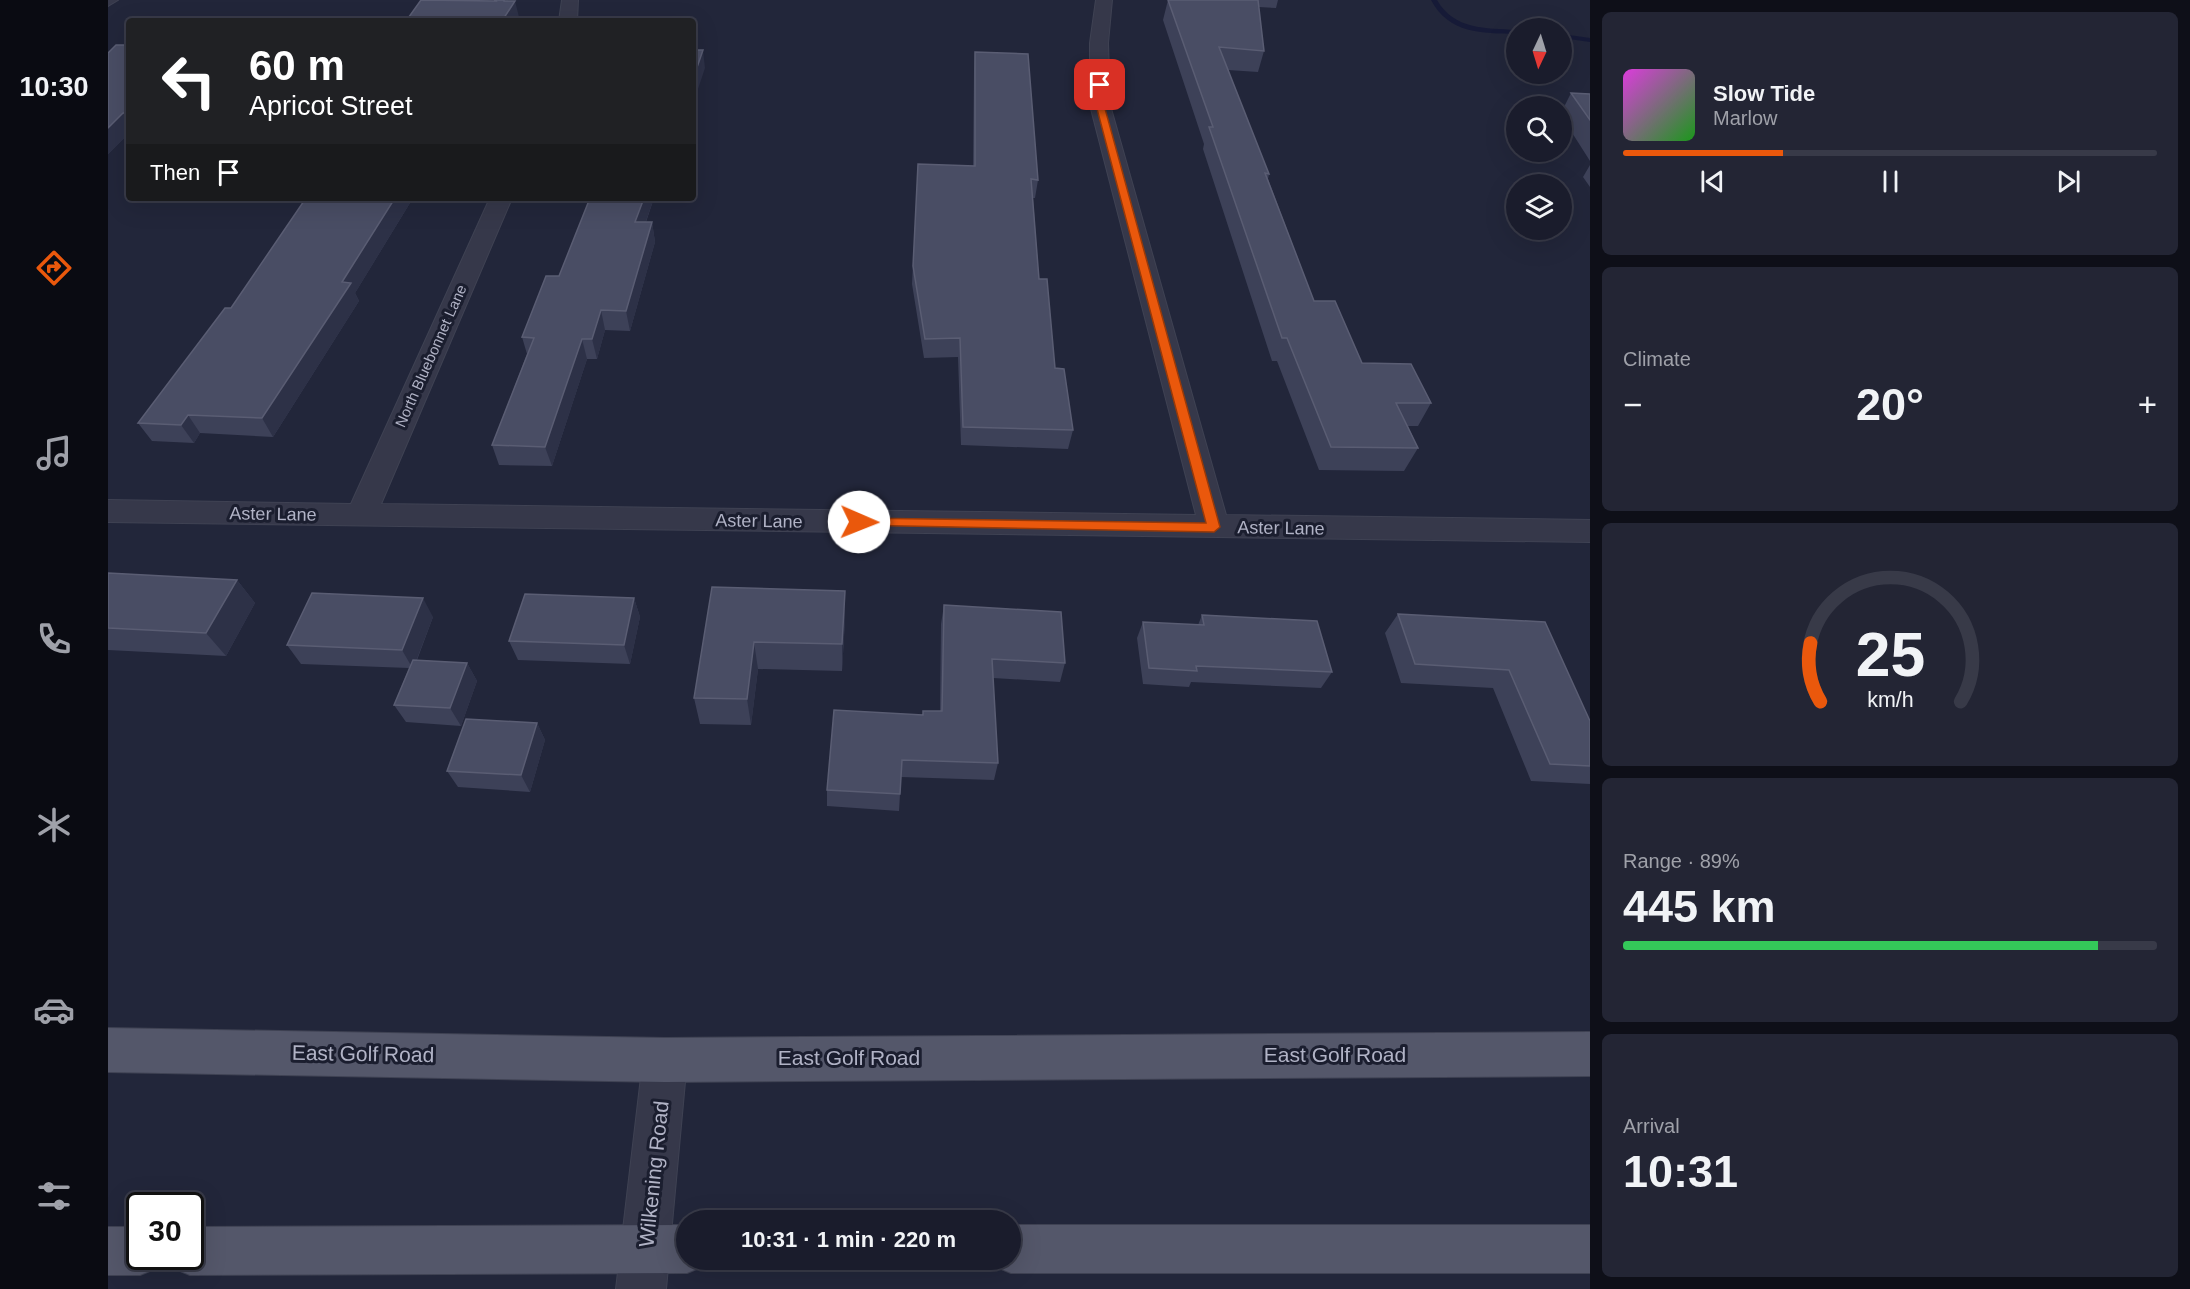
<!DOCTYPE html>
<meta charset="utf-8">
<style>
body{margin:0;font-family:Helvetica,sans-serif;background:#232534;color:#f1f3f6;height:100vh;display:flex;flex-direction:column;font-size:22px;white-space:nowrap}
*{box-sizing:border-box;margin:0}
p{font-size:20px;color:#9fa1a9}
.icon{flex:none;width:33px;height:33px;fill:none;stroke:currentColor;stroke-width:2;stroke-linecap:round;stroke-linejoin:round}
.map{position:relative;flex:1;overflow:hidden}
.side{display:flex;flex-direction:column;gap:12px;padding:12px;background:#0e0f18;width:600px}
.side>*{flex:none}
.banner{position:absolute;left:18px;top:18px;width:570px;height:183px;border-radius:6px;box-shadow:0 6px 24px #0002,0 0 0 2px #383a48;background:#202124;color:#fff;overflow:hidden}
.needle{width:39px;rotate:184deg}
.controls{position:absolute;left:1398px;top:18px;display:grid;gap:12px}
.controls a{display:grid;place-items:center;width:66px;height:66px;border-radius:50%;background:#1a1c2c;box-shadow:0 6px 24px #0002,0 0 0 2px #383a48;font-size:30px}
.speed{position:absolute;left:18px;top:1192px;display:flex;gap:12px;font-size:30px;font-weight:700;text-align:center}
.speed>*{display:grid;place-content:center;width:78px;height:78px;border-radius:50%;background:#1a1c2c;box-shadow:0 6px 24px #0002,0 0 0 2px #383a48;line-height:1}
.speed .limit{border:3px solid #111;border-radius:9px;background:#fff;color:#111}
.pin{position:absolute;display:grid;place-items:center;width:51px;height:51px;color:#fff;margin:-26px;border-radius:12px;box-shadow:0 3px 9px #0006}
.me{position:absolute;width:66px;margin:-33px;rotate:91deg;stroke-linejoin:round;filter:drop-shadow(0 0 4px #0008)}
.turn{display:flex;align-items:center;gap:21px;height:126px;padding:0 24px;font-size:27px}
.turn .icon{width:78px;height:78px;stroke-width:2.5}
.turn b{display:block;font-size:42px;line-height:51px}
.then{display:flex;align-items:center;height:57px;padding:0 24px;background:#0003;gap:12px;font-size:22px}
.big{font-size:45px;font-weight:700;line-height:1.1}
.side .tile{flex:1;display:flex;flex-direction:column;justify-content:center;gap:9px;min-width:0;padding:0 21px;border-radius:9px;background:#232534}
.side .dial{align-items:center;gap:0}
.dial svg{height:156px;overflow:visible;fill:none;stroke:#383a48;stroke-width:7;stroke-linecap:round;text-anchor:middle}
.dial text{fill:#f1f3f6;stroke:none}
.song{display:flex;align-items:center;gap:18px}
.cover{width:72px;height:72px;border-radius:9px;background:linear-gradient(135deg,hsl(300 70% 55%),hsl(120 70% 35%))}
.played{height:6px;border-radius:3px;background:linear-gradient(90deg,#ea580c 30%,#383a48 30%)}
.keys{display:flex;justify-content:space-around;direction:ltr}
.heat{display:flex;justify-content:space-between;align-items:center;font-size:33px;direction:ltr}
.charge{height:9px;border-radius:4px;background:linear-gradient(90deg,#34c759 89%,#383a48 0)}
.trip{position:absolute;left:568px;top:1210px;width:345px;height:60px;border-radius:30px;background:#1a1c2c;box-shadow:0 6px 24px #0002,0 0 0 2px #383a48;font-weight:700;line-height:60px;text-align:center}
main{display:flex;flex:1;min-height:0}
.tab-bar{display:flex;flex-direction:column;width:108px;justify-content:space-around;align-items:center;background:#0a0b12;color:#9fa1a9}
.tab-bar .icon{width:42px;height:42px}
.tab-bar .on{color:#ea580c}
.tab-bar b{font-size:27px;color:#f1f3f6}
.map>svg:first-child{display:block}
</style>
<main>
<nav class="tab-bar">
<b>10:30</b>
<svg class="icon on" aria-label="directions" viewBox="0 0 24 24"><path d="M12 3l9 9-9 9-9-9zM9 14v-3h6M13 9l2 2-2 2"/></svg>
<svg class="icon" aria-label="music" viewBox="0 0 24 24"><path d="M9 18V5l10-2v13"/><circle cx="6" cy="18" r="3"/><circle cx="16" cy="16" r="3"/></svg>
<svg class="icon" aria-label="phone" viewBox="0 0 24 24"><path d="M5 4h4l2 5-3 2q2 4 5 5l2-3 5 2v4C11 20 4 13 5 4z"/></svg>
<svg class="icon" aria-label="climate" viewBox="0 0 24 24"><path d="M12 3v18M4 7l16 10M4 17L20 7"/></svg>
<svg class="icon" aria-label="car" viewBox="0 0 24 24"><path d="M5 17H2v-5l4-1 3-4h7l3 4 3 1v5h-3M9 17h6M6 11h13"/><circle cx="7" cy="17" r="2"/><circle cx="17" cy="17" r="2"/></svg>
<svg class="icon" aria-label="filters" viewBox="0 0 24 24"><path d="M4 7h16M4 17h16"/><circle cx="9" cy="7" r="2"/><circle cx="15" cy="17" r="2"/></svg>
</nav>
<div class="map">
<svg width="1482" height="1289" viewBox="0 0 1482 1289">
<rect width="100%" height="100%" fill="#22263a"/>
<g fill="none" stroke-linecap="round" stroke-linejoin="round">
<path fill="#161a37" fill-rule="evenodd" d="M1323,0H1329C1346,30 1378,28 1408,30V34C1374,33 1341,34 1323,0Z
M1454,34L1482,38V42L1454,38Z"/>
<g stroke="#3f4253" stroke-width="2">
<path id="minor" d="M0,0H10L0,6Z
M454,0H470L469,21H451Z
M988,0H1004L1000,43L1002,105L1118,515L1482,520V542L0,522V500L243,504L382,198H404L273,504L1088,515L982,105V43Z
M557,1038L572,1045L579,1060L558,1289H508L535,1060L542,1045Z"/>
</g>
<g stroke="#3f4253" stroke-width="2">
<path id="major" d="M0,1028L557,1038L1482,1032V1076L557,1082L0,1072Z
M579,1225V1260H599L596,1266L579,1273L82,1275L65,1268L60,1257H82V1227Z
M903,1225H1482V1273H903L886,1266L883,1260H903Z
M0,1227H32V1257H54L49,1268L32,1275H0Z"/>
</g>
<use href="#minor" fill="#36384a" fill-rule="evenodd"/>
<use href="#major" fill="#54576a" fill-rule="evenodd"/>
</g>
<path fill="#3d4158" d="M1060,0H1170L1168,8L1151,7L1156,51L1150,72L1120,70L1161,174L1160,179L1206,301L1254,363L1323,403L1310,426H1300L1310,448L1296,471L1211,470L1169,361H1164L1095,149L1096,144L1055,20Z
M21,45V133L0,154V53Z
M867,52L930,180L927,198H925L931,279L947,368L965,430L960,449L853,445L850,357L816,358L804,284L810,164L865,166L866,69Z
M1463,93L1482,94V161L1454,117V111Z
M1482,165V187L1475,177Z
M198,198H305L247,293L251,301L165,437L92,433L86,443L44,441L30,423L123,308Z
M482,198H546L538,222H544L547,242L522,331L497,330L489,359H479L444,466L391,465L384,445L419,354L414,337L451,276Z
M0,573L129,580L147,603L118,656L0,650Z
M604,587L737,619L734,671L650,669L643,725L592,724L586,698Z
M526,598L532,617L522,664L410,660L401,641Z
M836,605L957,663L952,682L885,678L890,763L886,780L793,777L791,811L719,806V790L815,715V711H832L833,624Z
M1290,614L1437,622L1482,721V784L1423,781L1385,688L1293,683L1277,633Z
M1094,615L1224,672L1213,688L1083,682L1081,687L1035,684L1029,638L1035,622L1090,625Z
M325,617L309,660L359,663L369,681L353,726L298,722L286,705L301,668L193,664L179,645Z
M429,723L437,740L422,792L350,787L339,771Z"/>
<path fill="#2d3147" d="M396,0H400V11L407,1L411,17L409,21H394Z
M595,50L597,68L585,104V79Z
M15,113L21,124V133L0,154V128Z
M287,198H305L247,293L251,301L165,437L154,418L234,282Z
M536,198H546L531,241L527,222Z
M544,222L547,242L522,331L518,311Z
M493,310L497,330L489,359L484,339Z
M474,339L479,359L444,466L437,447Z
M80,415L92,433L86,443L73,425Z
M129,580L147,603L118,656L98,633Z
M737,591V619L734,671V644Z
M315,598L325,617L305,669L294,650Z
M526,598L532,617L522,664L516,645Z
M646,642L650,669L643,725L639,699Z
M359,663L369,681L353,726L342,708Z
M429,723L437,740L422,792L413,775Z"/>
<path fill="#494d64" stroke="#5a5d73" stroke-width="1.5" d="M313,0L388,1L387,0H396V1H407L394,21H298Z
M1060,0H1150L1156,51L1111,47L1161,174L1157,173L1206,301H1227L1254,363L1303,364L1323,403H1288L1310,448L1223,447L1179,338H1174L1101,127H1105Z
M8,45H21V113H15L0,128V53Z
M585,50H595L585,79Z
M867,52L920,54L930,180L923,179L931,279H939L947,368L956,369L965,430L855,427L852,338L817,339L805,266L810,164L867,166Z
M1463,93L1482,94V120Z
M198,198H287L234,282L243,283L154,418L80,415L73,425L30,423L117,308H123Z
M482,198H536L527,222H544L518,311L493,310L484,339H474L437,447L384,445L426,338L414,337L438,276H451Z
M0,573L129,580L98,633L0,628Z
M604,587L737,591L734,644L646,642L639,699L586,698Z
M204,593L315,598L294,650L179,645Z
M417,594L526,598L516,645L401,641Z
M836,605L953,612L957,663L884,659L890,763L794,760L792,794L719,790L726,710L815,715V711H834Z
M1290,614L1437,622L1482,721V766L1442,764L1401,670L1307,664Z
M1094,615L1209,621L1224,672L1088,666L1089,671L1041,668L1035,622L1096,625Z
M305,660L359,663L342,708L286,705Z
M358,719L429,723L413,775L339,771Z"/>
<path fill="#ea580c" stroke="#983908" stroke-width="1.5" d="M989,83L996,85V105L1112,527L1106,532L746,525V519L751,518L1098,523L988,105Z"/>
<g text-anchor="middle" stroke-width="6" stroke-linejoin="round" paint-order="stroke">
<g font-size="15" fill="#b1b3c6" stroke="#1b1e2f">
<text transform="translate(323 356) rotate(-66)" y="5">North Bluebonnet Lane</text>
</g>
<g font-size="18" fill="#b1b3c6" stroke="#1b1e2f">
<text transform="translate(165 514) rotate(1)" y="6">Aster Lane</text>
<text transform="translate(651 521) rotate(1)" y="6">Aster Lane</text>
<text transform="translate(1173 528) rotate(1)" y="6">Aster Lane</text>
</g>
<g font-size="21" fill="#b1b3c6" stroke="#1b1e2f">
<text transform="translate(255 1054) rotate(1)" y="7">East Golf Road</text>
<text x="1227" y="1062">East Golf Road</text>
<text x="741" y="1065">East Golf Road</text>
<text transform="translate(546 1174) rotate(-84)" y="7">Wilkening Road</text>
</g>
</g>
</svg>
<div class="controls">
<a><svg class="needle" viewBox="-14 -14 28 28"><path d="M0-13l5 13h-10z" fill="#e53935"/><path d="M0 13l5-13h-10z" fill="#9fa1a9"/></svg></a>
<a><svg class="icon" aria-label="search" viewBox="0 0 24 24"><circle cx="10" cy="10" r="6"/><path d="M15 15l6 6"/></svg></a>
<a><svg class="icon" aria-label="layers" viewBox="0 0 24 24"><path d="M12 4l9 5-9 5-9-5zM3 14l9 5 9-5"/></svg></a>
</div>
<div class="speed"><div class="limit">30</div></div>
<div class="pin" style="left:992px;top:85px;background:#d93025"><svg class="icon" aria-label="arrive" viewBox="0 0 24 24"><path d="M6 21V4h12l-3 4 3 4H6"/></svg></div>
<svg class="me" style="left:751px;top:522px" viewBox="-20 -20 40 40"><circle r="19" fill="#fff"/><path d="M0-13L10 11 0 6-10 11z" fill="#ea580c"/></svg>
<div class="trip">10:31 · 1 min · 220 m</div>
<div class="banner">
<div class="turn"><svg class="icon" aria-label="left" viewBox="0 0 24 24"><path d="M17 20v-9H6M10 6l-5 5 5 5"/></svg><div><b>60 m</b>Apricot Street</div></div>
<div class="then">Then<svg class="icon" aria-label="arrive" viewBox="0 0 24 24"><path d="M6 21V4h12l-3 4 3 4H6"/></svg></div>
</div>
</div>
<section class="side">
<div class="tile">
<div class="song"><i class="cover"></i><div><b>Slow Tide</b><p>Marlow</p></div></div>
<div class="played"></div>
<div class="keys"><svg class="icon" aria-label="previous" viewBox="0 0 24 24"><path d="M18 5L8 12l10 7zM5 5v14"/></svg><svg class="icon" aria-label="pause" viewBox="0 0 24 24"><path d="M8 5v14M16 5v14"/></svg><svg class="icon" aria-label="next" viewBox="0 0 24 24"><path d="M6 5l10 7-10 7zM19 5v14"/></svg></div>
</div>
<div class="tile"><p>Climate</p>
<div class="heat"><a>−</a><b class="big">20°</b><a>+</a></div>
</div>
<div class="tile dial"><svg viewBox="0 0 100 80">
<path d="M14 69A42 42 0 1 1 86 69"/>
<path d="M14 69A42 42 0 0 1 9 39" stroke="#ea580c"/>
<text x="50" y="56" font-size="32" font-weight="700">25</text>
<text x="50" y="72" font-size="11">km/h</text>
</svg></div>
<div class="tile"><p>Range · 89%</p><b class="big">445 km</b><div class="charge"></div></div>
<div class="tile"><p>Arrival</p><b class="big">10:31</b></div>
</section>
</main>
